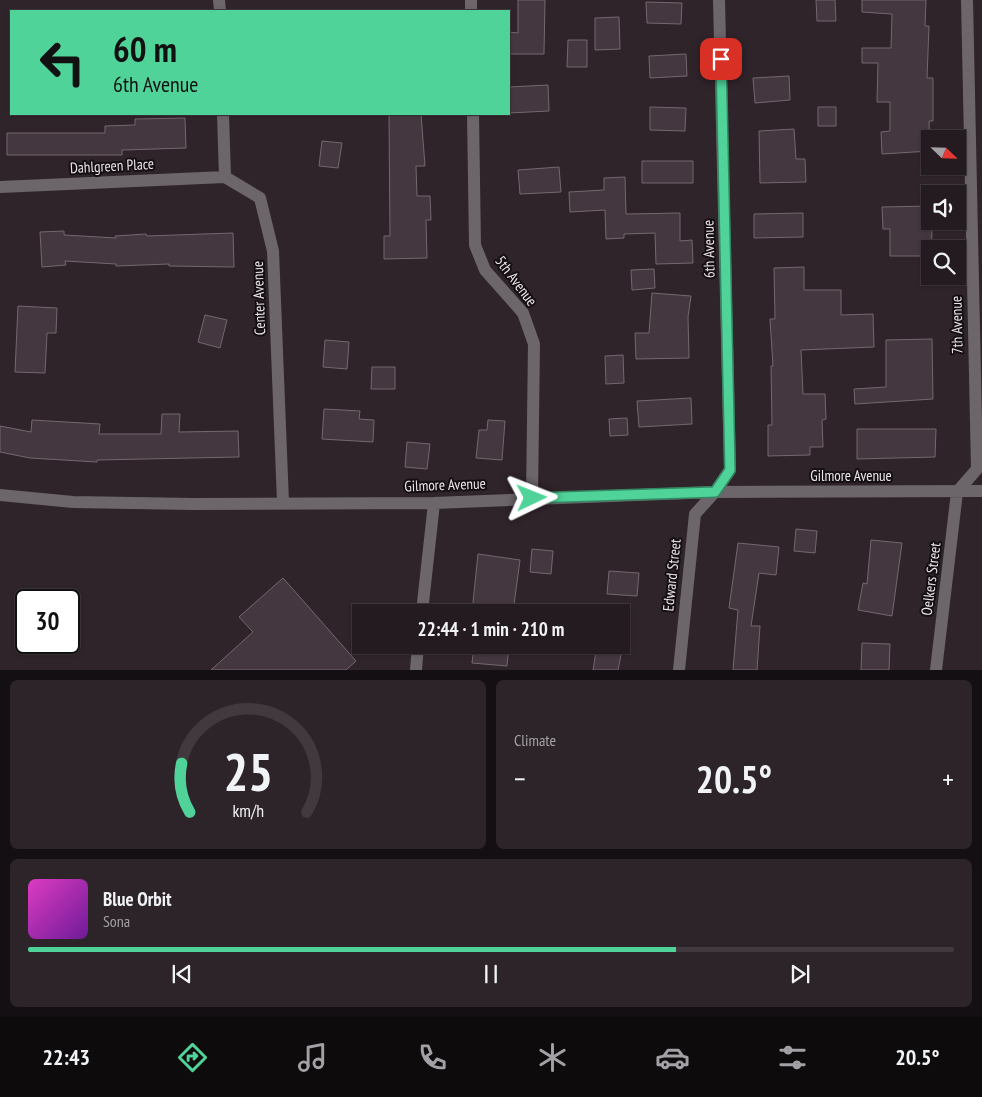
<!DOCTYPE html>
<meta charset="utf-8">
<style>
body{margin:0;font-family:"PT Sans Narrow",sans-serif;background:#2c2429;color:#f1f3f6;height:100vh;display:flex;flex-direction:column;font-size:19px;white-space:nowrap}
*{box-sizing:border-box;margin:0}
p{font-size:16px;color:#a3a1a5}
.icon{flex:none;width:28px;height:28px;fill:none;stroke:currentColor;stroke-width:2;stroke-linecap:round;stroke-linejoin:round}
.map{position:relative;height:670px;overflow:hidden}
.side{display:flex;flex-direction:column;gap:10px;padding:10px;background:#140f12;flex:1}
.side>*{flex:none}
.guide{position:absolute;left:10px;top:10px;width:500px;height:105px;border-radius:0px;box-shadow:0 1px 4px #0004,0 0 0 1px #41393e;background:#4fd399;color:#111;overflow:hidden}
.needle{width:32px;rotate:113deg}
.buttons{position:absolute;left:921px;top:130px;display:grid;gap:10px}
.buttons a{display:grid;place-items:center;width:45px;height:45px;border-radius:0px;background:#241b20;box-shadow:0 1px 4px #0004,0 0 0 1px #41393e;font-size:25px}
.speed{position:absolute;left:15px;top:589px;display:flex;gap:10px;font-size:25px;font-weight:700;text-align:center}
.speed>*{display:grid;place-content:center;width:65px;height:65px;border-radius:50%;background:#241b20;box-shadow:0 1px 4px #0004,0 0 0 1px #41393e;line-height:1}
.speed .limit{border:2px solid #111;border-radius:8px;background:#fff;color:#111}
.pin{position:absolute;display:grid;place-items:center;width:42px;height:42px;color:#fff;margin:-21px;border-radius:10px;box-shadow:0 2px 8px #0006}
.me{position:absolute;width:55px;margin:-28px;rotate:88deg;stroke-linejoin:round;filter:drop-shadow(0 0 4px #0008)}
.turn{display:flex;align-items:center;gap:18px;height:105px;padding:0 20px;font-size:22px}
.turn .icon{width:65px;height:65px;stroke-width:2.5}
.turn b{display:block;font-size:35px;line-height:42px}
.big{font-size:38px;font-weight:800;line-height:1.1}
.side .card{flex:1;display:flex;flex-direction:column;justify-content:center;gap:8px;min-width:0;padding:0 18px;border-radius:8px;background:#2c2429}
.side .dial{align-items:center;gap:0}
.dial svg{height:130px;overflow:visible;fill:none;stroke:#41393e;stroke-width:7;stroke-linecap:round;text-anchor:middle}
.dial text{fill:#f1f3f6;stroke:none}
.song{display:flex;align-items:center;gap:15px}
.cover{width:60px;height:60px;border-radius:8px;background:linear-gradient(135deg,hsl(310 70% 55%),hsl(280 70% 35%))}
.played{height:5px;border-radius:2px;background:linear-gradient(90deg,#4fd399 70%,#41393e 70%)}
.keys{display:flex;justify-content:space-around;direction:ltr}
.heat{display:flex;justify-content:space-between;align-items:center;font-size:28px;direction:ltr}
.side .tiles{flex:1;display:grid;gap:10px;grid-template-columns:1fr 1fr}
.card:last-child{grid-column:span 2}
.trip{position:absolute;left:352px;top:604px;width:278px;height:50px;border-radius:0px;background:#241b20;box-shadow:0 1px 4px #0004,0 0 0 1px #41393e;font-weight:800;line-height:50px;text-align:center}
.menu{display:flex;height:80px;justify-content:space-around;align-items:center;background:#0e0b0d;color:#a3a1a5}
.menu .icon{width:35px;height:35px}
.menu .current{color:#4fd399}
.menu b{font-size:22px;color:#f1f3f6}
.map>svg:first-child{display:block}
</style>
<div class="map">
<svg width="982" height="670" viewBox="0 0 982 670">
<rect width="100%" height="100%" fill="#30242b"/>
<path fill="#45373f" stroke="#75676f" d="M518,0H545L544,54H509V32L518,33Z
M816,0H835L836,21H817Z
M862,0H926L925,26H929L927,78H933V121H929L930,151L882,154L881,132L890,131V102H877L878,63H862V48H891L892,14L862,12Z
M646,2L682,3L681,24L647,23Z
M619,17L620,49L595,50V18Z
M568,40H587V67H567Z
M686,54L687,76L650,78L649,56Z
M789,76L790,100L755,103L753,78Z
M548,85L549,111L509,113V87Z
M650,107L686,108L685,131L650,130Z
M818,107H836V126H818Z
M389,114H421L425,166H416L417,196H430L431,220H426L427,258L384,259V236H390Z
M185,118L186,148L122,150V155H7V133H105V126L135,125V119Z
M794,129L796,159H805L806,182L760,183L759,131Z
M322,141L342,143L338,168L319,166Z
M642,161H693V183H642Z
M559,167L561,192L520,194L518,170Z
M625,177L626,214L680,213V241L692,240L693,263L656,264L655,233L624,234V238L606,239L605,210L570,212L569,192L604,190V178Z
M930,206L932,234L930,256H890V229H883L882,207Z
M803,213V237L754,238V214Z
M64,231V235L116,238L115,236L146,234L147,236L233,233L234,267L169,266V264L116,266V264L65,261L66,265L42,267L40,232Z
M804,267V290H841V315L873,314L874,347L801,350L803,394H825L826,419L822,420L823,447H810V455L768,456V425H772L771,366H773L770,319H775L774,268Z
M654,269L655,288L632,290L631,270Z
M652,293L691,296L688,317L689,358L636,359L635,333H649Z
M18,306L57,308L56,333H47L45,373L15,372Z
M205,315L227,320L220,348L198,342Z
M932,339L933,399L855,404L854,389L886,387V340Z
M325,340L349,342L347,369L323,367Z
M623,355L624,383L606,384L605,356Z
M372,367H395V389H371Z
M691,398L692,424L639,427L637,401Z
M324,409L360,411L359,419L374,420L373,442L322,439Z
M162,414H180L179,432L238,431L239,457L97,460V462L30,458L0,452V426L31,432L32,420L100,424L99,434H161Z
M627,418L628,435L610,436L609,419Z
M488,420L505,421L502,460L476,458L479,430H487Z
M857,429H936L935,457L857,459Z
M407,442L430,444L427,469L405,467Z
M796,529L817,531L815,553L794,551Z
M871,540L902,543L892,616L858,610L863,583L867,584Z
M738,543L779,547L776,575L759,573L751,626H760L757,670H733L738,610L729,608Z
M532,549L553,551L551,574L530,572Z
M478,554L520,560L513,612H472Z
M609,571L639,573L637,596L607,594Z
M283,578L356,661L346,670H211L253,632L239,617Z
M862,643L890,644L889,670H861Z
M474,645H509L507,666L472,663Z
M597,645H623L618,670H593Z"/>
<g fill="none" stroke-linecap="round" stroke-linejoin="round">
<path stroke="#6c666a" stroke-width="12" d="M219,0L220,11
M471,0V11
M223,114L225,177L260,198L273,251L283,502
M473,114L475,245L485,270L523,313L534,344L532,497
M0,187L225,177
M0,495L73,502L193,504L434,503L715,492L982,491
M422,612L434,503
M416,670L418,645
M679,670L695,514L715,492L730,470L719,0
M936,670L957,492L977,469L967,0"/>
</g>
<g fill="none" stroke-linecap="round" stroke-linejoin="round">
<g stroke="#338963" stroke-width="12">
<path id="route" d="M532,498L715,492L730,470L721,59"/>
</g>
<use href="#route" stroke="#4fd399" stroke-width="9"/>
</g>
<g text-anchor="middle" stroke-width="4" stroke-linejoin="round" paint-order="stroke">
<g font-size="15" fill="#ede4e9" stroke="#140f12">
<text transform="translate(112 166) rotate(-3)" y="5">Dahlgreen Place</text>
<text transform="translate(709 249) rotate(-91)" y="5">6th Avenue</text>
<text transform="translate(516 281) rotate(53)" y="5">5th Avenue</text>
<text transform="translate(259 298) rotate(-92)" y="5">Center Avenue</text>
<text transform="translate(957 325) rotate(-91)" y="5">7th Avenue</text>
<text x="851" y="481">Gilmore Avenue</text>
<text transform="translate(445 485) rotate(-2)" y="5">Gilmore Avenue</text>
<text transform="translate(672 575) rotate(-84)" y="5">Edward Street</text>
<text transform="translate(931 579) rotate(-83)" y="5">Oelkers Street</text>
</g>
</g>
</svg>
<div class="buttons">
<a><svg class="needle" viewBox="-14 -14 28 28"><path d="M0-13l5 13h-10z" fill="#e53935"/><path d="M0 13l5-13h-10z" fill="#a3a1a5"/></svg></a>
<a><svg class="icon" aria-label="sound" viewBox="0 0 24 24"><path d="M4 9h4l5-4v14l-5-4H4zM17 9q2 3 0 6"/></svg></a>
<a><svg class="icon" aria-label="search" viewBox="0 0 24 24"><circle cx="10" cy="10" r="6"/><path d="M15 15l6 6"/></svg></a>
</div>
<div class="speed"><div class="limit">30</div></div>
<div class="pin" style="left:721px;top:59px;background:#d93025"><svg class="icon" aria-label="arrive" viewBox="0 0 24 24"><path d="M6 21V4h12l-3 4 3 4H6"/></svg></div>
<svg class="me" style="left:532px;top:498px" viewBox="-20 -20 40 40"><path d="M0-17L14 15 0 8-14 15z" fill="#4fd399" stroke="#fff" stroke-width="4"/></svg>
<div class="trip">22:44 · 1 min · 210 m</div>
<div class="guide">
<div class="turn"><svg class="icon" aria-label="left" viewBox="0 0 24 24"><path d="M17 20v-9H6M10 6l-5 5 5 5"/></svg><div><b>60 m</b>6th Avenue</div></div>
</div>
</div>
<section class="side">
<div class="tiles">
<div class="card dial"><svg viewBox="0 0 100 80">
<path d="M14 69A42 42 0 1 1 86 69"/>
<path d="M14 69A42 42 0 0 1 9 39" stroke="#4fd399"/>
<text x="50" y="56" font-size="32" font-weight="700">25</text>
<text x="50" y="72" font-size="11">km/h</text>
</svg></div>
<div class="card"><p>Climate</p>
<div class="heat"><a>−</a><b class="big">20.5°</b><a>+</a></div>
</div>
<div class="card">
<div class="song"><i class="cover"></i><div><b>Blue Orbit</b><p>Sona</p></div></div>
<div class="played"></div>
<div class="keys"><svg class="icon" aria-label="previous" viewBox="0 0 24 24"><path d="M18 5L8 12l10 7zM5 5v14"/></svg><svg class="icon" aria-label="pause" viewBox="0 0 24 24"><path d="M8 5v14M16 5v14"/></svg><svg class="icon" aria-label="next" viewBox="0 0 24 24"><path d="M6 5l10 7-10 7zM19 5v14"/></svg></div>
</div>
</div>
</section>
<nav class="menu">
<b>22:43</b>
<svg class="icon current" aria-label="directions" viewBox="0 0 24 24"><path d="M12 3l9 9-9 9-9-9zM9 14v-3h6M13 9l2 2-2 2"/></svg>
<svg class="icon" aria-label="music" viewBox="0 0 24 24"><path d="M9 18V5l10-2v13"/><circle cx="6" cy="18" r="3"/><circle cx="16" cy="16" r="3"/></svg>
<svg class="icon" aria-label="phone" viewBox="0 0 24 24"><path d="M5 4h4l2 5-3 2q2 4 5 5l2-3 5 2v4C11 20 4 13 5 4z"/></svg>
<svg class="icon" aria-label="climate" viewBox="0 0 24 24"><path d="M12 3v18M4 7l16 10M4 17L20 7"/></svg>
<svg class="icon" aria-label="car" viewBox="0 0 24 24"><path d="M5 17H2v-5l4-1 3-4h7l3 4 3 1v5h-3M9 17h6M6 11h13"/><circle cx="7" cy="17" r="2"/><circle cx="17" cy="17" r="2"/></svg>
<svg class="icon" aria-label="filters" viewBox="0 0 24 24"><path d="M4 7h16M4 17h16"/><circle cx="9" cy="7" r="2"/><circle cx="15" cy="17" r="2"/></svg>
<b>20.5°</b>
</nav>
